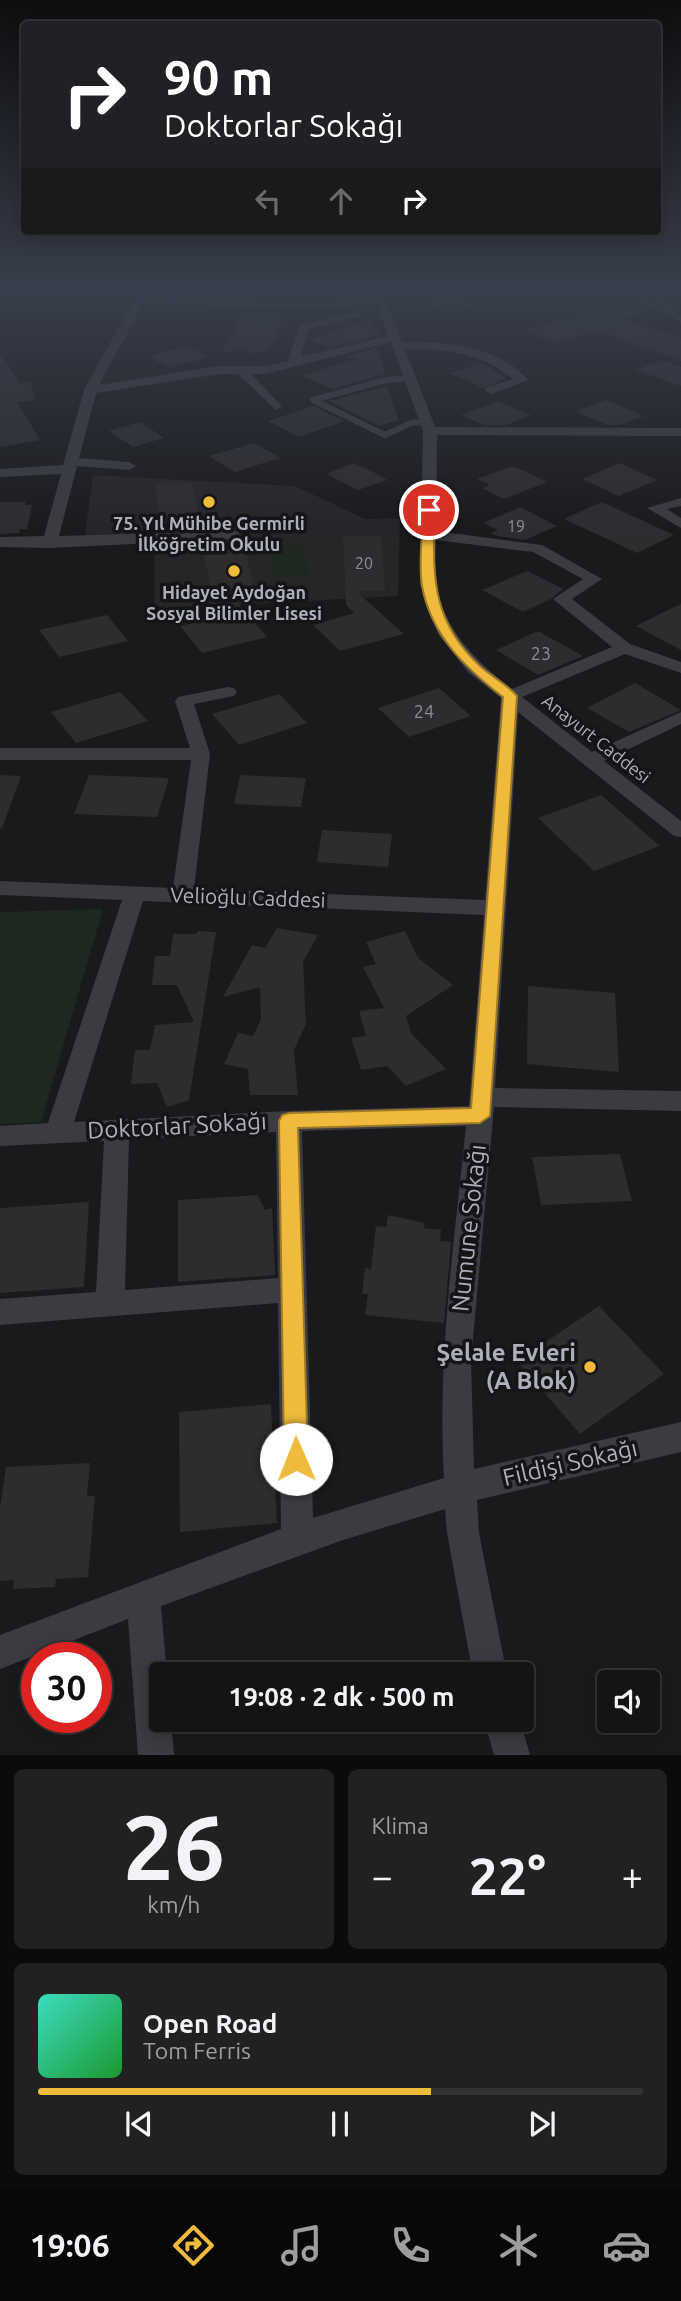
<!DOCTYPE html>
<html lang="tr">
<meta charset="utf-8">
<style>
body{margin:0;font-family:Ubuntu,sans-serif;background:#212122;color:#f1f3f6;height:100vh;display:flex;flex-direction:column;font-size:26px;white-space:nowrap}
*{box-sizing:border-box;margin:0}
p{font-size:23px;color:#9d9ea0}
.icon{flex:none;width:38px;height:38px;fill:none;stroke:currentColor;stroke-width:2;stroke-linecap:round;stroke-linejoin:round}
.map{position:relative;height:1755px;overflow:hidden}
.panel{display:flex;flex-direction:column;gap:14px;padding:14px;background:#0b0b0c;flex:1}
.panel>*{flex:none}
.top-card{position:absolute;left:21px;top:21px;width:640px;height:214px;border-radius:7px;box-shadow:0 4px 18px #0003,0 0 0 2px #333334;background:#202124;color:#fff;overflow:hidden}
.fabs{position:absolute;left:597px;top:1670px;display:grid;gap:14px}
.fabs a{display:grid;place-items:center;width:63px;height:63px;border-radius:7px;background:#141415;box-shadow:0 4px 18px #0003,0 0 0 2px #333334;font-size:35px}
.speed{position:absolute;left:21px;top:1642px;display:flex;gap:14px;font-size:35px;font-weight:700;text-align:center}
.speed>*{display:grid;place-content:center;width:91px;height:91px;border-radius:50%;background:#141415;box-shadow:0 4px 18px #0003,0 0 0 2px #333334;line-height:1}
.speed .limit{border:10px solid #d22;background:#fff;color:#111}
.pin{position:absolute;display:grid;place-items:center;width:60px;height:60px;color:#fff;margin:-30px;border:4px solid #fff;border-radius:50%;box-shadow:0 2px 7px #0007}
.me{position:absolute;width:77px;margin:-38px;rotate:359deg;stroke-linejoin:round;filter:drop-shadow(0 0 5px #0008)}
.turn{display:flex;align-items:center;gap:24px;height:147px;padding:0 28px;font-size:32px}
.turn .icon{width:91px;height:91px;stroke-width:2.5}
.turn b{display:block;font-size:49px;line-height:60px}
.lanes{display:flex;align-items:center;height:66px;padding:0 28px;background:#0003;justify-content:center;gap:35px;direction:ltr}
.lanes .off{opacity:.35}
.big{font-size:52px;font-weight:600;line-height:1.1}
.panel .tile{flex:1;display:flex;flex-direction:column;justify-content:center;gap:10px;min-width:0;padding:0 24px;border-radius:10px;background:#212122}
.panel .dial{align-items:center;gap:0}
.dial b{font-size:91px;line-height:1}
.song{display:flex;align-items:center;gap:21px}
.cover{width:84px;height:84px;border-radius:10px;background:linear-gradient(135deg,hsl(170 70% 55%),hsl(130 70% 35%))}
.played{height:7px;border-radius:4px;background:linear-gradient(90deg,#f0bb3d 65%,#333334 65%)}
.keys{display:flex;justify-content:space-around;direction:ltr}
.heat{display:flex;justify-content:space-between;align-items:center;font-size:38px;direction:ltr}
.panel .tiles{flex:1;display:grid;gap:14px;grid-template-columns:1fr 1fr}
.tile:last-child{grid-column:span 2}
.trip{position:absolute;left:149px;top:1662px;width:385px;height:70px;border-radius:7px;background:#141415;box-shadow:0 4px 18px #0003,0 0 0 2px #333334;font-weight:600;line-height:70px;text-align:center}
.tab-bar{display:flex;height:112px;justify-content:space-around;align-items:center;background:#080808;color:#9d9ea0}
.tab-bar .icon{width:49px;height:49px}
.tab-bar .on{color:#f0bb3d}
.tab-bar b{font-size:32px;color:#f1f3f6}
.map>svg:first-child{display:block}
</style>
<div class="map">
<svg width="681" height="1755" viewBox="0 0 681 1755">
<rect width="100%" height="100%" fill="#1a1a1c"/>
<path fill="#262629" d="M93,475L295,486L365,519L400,518L398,596L155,609L154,539L262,533L95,537L85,534Z"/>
<path fill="#1f2721" d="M304,545L309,575L274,577L270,547Z
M103,909L41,1122L0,1124V912Z"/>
<path fill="#2d2d30" d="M450,293L478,306L449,313L421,301Z
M647,296L658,307L625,319L681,338V361L599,331L554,343L524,330L599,309L591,307L617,298L627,301Z
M244,313L286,315L269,349L253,354L242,349L221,354Z
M368,321L380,335L329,348L308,339Z
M187,346L209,357L169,368L148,356Z
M377,348L385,374L332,389L302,376L355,359L347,356Z
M0,353L20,383L30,382L36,400L17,402L40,440L0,447Z
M662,360L681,367V386L636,370Z
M482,363L507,378L483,388L450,373Z
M387,386L399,420L379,426L329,401Z
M606,400L644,416L619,425H607L575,411Z
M498,401L531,415L506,425H484L461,415Z
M313,406L344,421L299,437L268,421Z
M140,422L164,438L133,447L109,431Z
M254,443L280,458L235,472L209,456Z
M354,463L375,473L387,480L358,490L326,474Z
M620,463L657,480L619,496L582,479Z
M512,466L525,471L547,482L504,499L482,488L490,485L477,479Z
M192,482L200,519L161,522L155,485Z
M0,502H25V505H32L27,529H20L19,533L0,534Z
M602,502L674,535L637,553L564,519Z
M520,507L557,526L525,540L497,536L490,533L498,530L483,523Z
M343,536H381L385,591H356L404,634L340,651L313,625L354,613L346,605Z
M243,542L254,587L226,589L267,637L202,653L180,626L224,616L214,604L202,545Z
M527,571L563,589L551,599L523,612L482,590Z
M681,604V650L636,626L668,610Z
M107,615L128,641L59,657L39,630Z
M538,631L583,656L538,675L496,650Z
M635,683L681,710L629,732L587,708Z
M439,688L471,716L409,737L378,708Z
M120,692L148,721L76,743L51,712Z
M279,694L307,723L239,745L212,714Z
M0,775L21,776L2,828H0Z
M89,775L169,778L157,817L74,814Z
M240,775L306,778L301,807L234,804Z
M601,795L660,846L594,871L538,818Z
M322,830L392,834L388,867L317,862Z
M277,928L318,935L303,962L306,1024L294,1050L298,1095H250L248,1069L224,1064L238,1033L253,1036L261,1019L260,987L223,997L252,945L265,948Z
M197,931L216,932L189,1100L167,1107L157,1083L131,1084L135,1050H150L155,1025L194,1022L177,985H152L155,956H170L173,934H197Z
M405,931L418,958L453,985L406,1016L411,1033L446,1069L406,1086L387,1066L361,1070L351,1038L366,1036L359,1011L384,1008L363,967L376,964L366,942Z
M528,986L615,993L619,1072L527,1064Z
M620,1154L632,1201L541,1205L532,1157Z
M258,1195L265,1210L272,1208L275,1275L178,1282V1200Z
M89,1202L84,1287L0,1293V1208Z
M388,1215L425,1223L424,1228L441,1230L440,1241L451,1242L444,1323L365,1315L368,1294H362L365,1268L371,1269L376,1226L386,1227Z
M599,1306L664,1374L580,1434L517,1361Z
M271,1404L277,1523L180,1532L179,1412Z
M90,1463L87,1496H95L88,1577L56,1579L55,1587L13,1589L14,1580L0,1581V1508L6,1467Z"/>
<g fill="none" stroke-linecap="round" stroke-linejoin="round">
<path stroke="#3b3b41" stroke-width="6" d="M411,378L386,380L313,400L385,435L411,423L427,422"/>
<path fill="#3b3b41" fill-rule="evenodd" d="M141,288H151L147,295L310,304L373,296L371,288H381L402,342C446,342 497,345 528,380L491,394L485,390L487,387L513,379C481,352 445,349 405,349L435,427L681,428V436L437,435L436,531L542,545L602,579L572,599L630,644L681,662V673L625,654L522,697L592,752L681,712V724L604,761L681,821V837L674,836L518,712L495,1088L681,1091V1111L494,1107L471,1361L474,1469L681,1422V1452L477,1500L479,1533L507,1675H473L447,1533L445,1509L343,1540L161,1606L167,1675H161V1720H171L174,1755H138L128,1619L0,1669V1635L281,1529L278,1303L0,1325V1299L96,1292L104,1141L0,1146V1126L48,1123L122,900L0,895V881L173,888L191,760H0V748H190L175,701L178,697L228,687L234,688L237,692L234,696L194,704L210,754L194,889L485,900L501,698L468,672L438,634L420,584L423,431L391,342L265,374H251L282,406L276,410L238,374H219L96,393L79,458L129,462L136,466L129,470L77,466L59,536L234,531L239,533V539L50,548L0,547V537L44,536L61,474L0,477V469L63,465L84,390ZM144,302L310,310L376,302L388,336L301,357L308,329L359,317V313L355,312L299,325L288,361L265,366H219L99,385ZM436,540L533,552L583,579L553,599L612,647L512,689C477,662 444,630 436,584C434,570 436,554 436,540ZM143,901L484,915L469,1106L289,1111L74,1122ZM466,1126C454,1244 437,1360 444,1478L313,1518L302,1131ZM276,1132L278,1278L125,1290L129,1139Z
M642,288H681V294L660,295L681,315V324Z
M681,498V506L667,509L681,518V528L647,508Z
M484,1720H520L530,1755H494Z"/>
</g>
<linearGradient id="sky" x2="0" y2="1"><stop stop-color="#0e0e0f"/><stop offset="0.54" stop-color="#383e4b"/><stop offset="1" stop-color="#383e4b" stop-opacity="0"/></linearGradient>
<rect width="681" height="534" fill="url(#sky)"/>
<path fill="#f0bb3d" stroke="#9c7a28" stroke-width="2" d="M429,506L434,510C434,573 429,618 479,665C490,676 506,683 517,696L490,1116L480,1123L298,1128L308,1459L304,1467L296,1470L288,1467L284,1459L279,1121L282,1115L289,1113L471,1108L503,697C465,668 431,635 422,586C418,562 423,534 423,510Z"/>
<g fill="#f0bb3d" stroke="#151517" stroke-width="2.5">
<circle cx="209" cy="502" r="7"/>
<circle cx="234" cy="571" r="7"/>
<circle cx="590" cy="1367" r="7"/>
</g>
<g text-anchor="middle" stroke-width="7" stroke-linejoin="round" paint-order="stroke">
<g font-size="16" fill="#8c8e98">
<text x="516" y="532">19</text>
<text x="364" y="569">20</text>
</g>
<g font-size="18" font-weight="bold" fill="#acb0bb" stroke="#151517">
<text x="209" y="530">75. Yıl Mühibe Germirli<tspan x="209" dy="21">İlköğretim Okulu</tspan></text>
<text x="234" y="599">Hidayet Aydoğan<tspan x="234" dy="21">Sosyal Bilimler Lisesi</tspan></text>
</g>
<g font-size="18" fill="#8c8e98">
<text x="541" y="660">23</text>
<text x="424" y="718">24</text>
</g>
<g font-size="18" fill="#acb0bb" stroke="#151517">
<text transform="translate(596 739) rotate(38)" y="6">Anayurt Caddesi</text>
</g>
<g font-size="21" fill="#acb0bb" stroke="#151517">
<text transform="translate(248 898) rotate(2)" y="7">Velioğlu Caddesi</text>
</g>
<g font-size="24" fill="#acb0bb" stroke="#151517">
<text transform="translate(177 1126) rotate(-3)" y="8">Doktorlar Sokağı</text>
<text transform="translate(469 1228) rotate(-84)" y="8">Numune Sokağı</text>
<text transform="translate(570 1463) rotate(-13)" y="8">Fildişi Sokağı</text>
</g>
<g font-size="24" font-weight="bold" fill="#acb0bb" stroke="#151517" text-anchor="end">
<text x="576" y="1361">Şelale Evleri<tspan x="576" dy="28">(A Blok)</tspan></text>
</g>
</g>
</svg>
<div class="fabs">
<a><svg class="icon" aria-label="sound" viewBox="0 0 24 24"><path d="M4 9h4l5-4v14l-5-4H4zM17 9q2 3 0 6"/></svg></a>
</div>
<div class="speed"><div class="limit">30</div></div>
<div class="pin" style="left:429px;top:510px;background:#d93025"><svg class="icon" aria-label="arrive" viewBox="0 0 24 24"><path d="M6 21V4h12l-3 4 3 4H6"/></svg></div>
<svg class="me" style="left:296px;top:1459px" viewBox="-20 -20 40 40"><circle r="19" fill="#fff"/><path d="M0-13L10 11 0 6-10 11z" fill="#f0bb3d"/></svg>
<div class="trip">19:08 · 2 dk · 500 m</div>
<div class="top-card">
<div class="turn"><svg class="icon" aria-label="right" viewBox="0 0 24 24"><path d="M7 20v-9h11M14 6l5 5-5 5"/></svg><div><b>90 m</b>Doktorlar Sokağı</div></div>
<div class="lanes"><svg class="icon off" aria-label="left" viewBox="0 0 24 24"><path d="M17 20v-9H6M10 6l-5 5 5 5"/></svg><svg class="icon off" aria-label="ahead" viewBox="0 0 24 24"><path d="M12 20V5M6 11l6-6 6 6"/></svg><svg class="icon" aria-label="right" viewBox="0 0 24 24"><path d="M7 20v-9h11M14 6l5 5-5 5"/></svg></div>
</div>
</div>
<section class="panel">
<div class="tiles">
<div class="tile dial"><b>26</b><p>km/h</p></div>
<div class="tile"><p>Klima</p>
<div class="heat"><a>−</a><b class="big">22°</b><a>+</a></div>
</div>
<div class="tile">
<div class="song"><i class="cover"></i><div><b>Open Road</b><p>Tom Ferris</p></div></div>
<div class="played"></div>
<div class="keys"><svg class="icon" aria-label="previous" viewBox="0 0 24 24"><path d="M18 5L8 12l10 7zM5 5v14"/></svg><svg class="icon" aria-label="pause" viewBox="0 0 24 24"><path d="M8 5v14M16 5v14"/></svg><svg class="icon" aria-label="next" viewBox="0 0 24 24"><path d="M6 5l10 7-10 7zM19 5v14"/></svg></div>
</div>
</div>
</section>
<nav class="tab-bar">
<b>19:06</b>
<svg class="icon on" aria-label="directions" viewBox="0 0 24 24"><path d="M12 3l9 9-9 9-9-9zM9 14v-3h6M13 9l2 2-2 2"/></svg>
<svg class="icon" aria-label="music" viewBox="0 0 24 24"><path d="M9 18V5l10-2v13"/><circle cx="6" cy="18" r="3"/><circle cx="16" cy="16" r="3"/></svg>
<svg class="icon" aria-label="phone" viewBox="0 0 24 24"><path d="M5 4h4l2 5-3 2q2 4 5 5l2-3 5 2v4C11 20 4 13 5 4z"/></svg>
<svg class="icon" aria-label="climate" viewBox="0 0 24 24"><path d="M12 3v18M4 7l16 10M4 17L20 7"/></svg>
<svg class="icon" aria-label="car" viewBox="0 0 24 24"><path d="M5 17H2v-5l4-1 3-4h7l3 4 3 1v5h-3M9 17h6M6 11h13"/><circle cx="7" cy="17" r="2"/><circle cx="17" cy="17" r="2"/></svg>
</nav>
